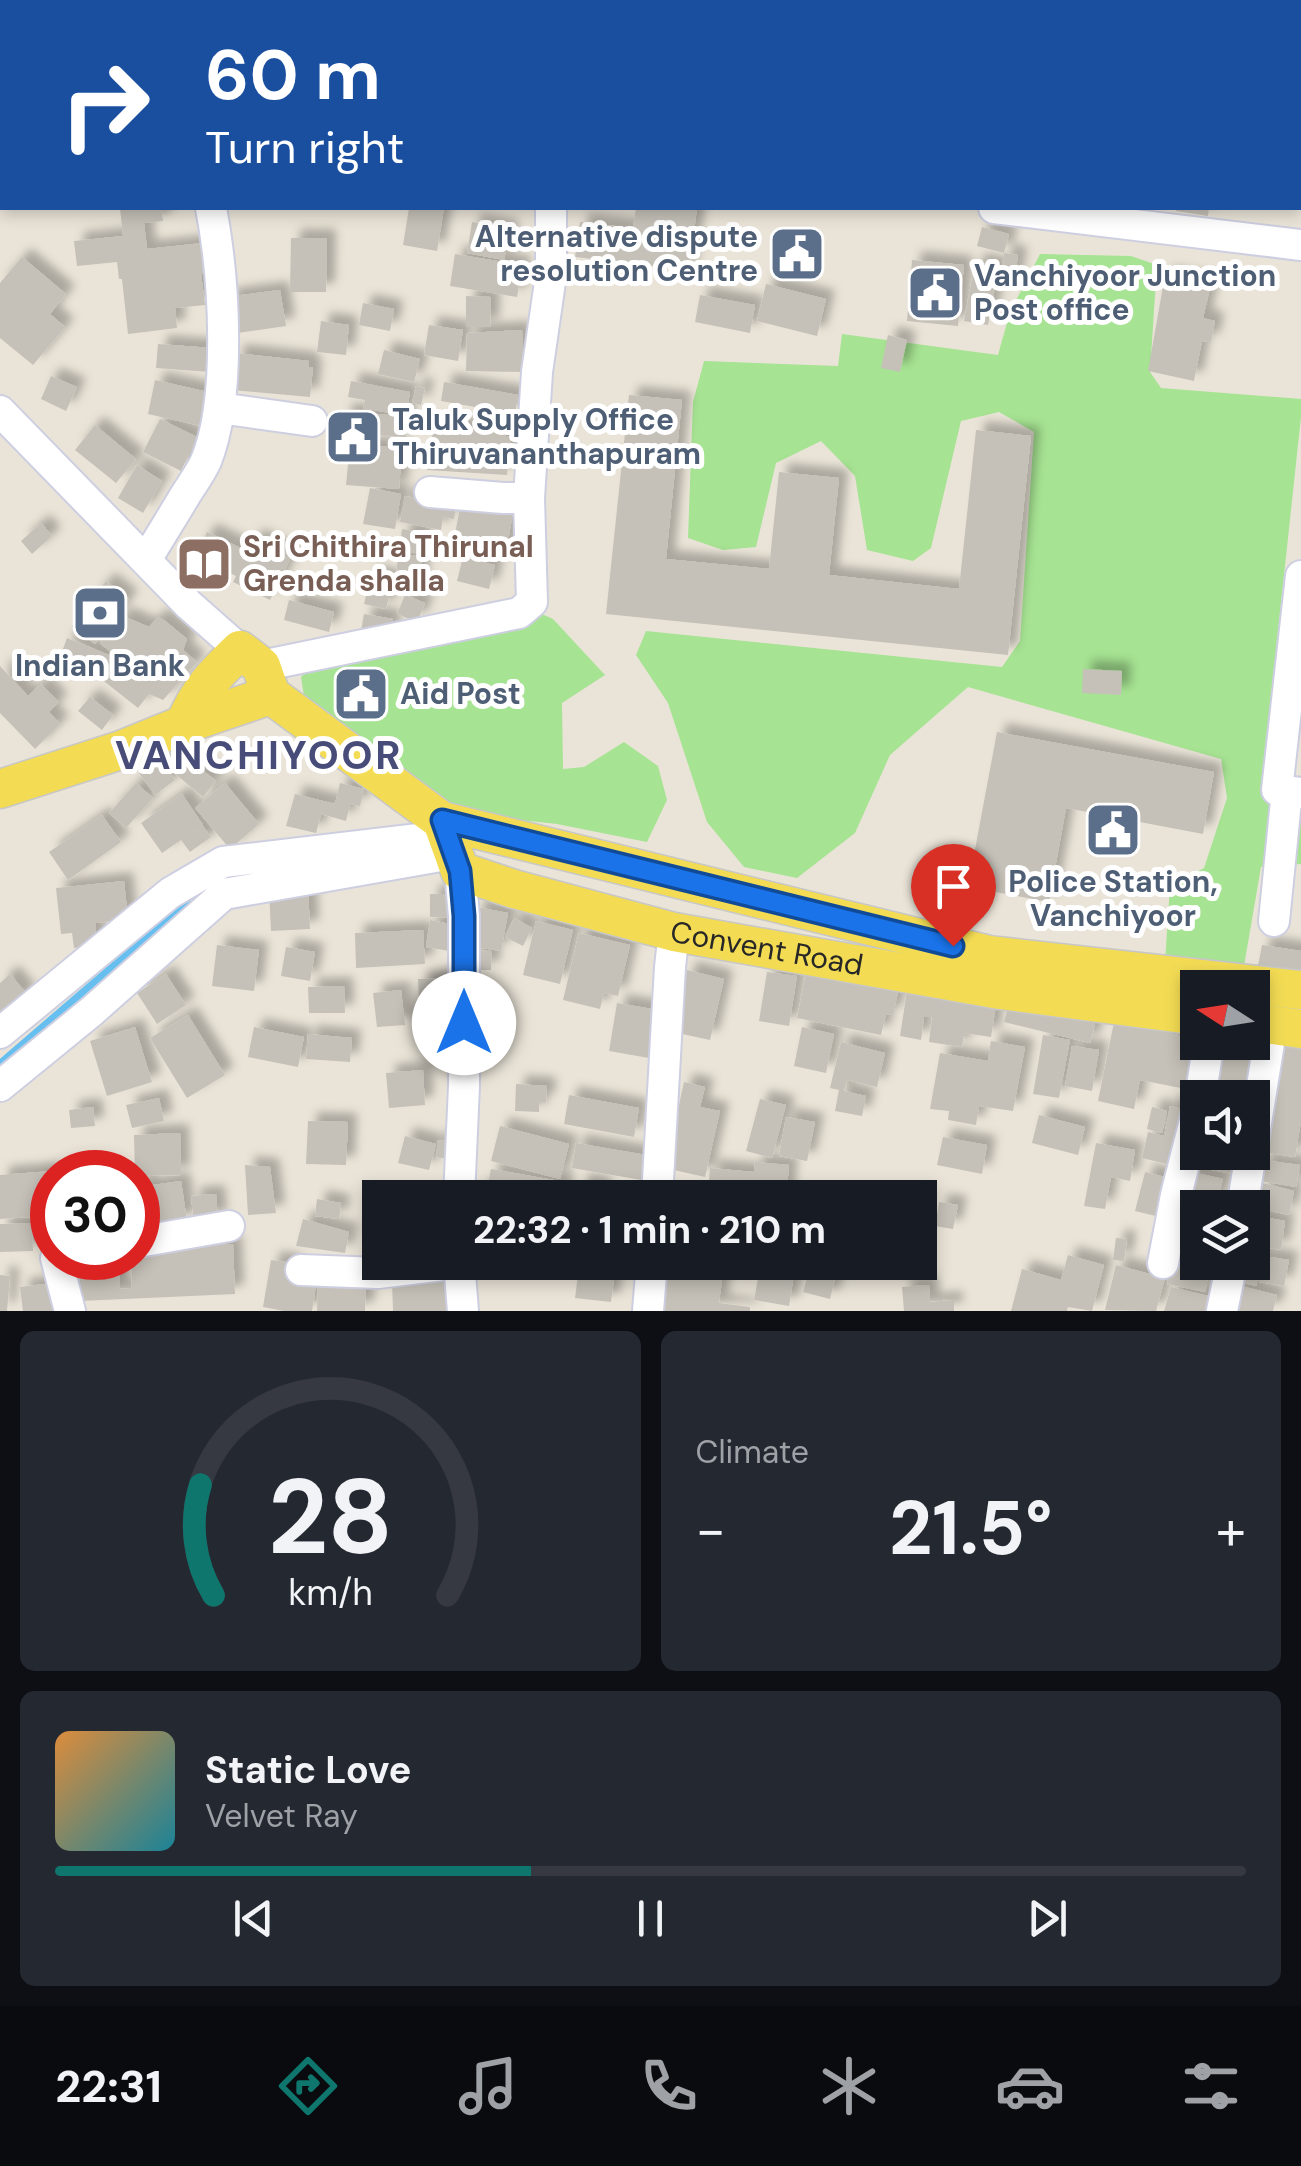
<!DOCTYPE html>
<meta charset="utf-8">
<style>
body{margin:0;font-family:"DM Sans",sans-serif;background:#242831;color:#f1f3f6;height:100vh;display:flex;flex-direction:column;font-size:38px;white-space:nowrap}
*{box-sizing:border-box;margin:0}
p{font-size:32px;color:#9ea1a6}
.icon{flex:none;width:55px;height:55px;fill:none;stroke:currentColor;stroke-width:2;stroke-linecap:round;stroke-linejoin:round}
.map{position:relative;height:1311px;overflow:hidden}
.sheet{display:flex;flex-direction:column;gap:20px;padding:20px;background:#0d0f14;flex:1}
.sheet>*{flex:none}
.hud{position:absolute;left:0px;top:0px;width:1302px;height:210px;box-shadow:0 5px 15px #0003;background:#1a4fa0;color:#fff;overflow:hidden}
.needle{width:65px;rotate:282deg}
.controls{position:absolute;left:1180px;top:970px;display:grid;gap:20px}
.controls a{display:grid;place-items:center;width:90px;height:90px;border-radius:0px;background:#171b24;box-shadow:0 5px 15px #0003;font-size:50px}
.speed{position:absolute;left:30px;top:1150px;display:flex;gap:20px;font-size:50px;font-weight:700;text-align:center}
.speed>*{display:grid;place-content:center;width:130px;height:130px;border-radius:50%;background:#171b24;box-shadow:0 5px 15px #0003;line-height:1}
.speed .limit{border:15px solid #d22;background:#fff;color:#111}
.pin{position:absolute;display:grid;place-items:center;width:85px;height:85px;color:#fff;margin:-102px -42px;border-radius:50% 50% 50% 0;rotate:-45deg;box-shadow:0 0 10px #0007}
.pin .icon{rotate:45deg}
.me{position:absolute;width:110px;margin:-55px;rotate:0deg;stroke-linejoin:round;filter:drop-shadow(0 0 8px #0008)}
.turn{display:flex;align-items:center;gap:35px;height:210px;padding:0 40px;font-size:45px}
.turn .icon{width:130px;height:130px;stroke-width:2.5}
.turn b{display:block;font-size:70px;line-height:85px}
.big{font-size:75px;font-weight:700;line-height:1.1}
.sheet .tile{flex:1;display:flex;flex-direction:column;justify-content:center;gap:15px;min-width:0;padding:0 35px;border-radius:15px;background:#242831}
.sheet .dial{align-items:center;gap:0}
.dial svg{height:260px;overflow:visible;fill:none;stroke:#363941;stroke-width:7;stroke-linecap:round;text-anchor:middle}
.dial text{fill:#f1f3f6;stroke:none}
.song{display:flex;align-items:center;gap:30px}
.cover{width:120px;height:120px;border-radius:15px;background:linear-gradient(135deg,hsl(30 70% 55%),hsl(190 70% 35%))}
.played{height:10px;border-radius:5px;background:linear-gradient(90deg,#0f766e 40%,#363941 40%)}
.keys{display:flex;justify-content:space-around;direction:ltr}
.heat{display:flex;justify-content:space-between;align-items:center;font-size:55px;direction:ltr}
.sheet .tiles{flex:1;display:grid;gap:20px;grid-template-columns:1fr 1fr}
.tile:last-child{grid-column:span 2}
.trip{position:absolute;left:362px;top:1180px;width:575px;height:100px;border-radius:0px;background:#171b24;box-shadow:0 5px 15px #0003;font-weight:700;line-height:100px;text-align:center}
.dock{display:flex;height:160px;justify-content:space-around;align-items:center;background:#090b0e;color:#9ea1a6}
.dock .icon{width:70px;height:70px}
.dock .current{color:#0f766e}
.dock b{font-size:45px;color:#f1f3f6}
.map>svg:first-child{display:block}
</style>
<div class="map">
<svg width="1301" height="1311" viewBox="0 0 1301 1311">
<defs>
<filter id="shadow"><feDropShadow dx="9" dy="-9" stdDeviation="5" flood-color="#0004"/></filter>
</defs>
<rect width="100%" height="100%" fill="#eae4d8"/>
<path fill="#a6e392" d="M1040,254L1131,256L1157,265L1150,372L1161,388L1301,399V417L1262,780L1268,803L1301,807V864L1261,867L1244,966L1165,962L1170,887L1204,868L1227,798L1221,759L968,687L890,755L855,833L797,878L744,867L707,822L668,703L636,655L646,631L1002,667L1020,641L1034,432L999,412L961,421L931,548L913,561L867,550L855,476L821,441L776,463L756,547L723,550L688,538L693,402L704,361L838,366L842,334L998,355L1010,312Z
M519,604L553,619L605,675L562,703L563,769L584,767L624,742L658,766L667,800L647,842L557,824L452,813L306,709L301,677L313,665Z"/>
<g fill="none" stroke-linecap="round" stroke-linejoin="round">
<path stroke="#67bff0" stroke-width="8" d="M0,1064L187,903L202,896"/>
</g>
<path fill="#c5c1b8" filter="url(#shadow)" d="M120,208H161L163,221L144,223L147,249L212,242L215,272L201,274L205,305L175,308L177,328L128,334L122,279H119L117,262L77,266L74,241L123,236Z
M409,208H444L437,251L403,245Z
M636,208H697L689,270L575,257L580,222L633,228Z
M1177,208H1209L1208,216L1176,211Z
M472,222L510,229L504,260L467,253Z
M982,227L1009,234L1004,253L977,246Z
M291,238H327L326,292H290Z
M1004,253L1018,255L1014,282L1000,280Z
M455,254L522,265L517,297L450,286Z
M22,257L66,294L50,314L65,327L33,365L0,338V283Z
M912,260L964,265L958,326L907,321Z
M975,262L999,266L988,325L964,321Z
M1165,275L1211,284L1203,318L1215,321L1211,342L1202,341L1194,381L1148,371Z
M766,284L826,299L817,336L757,321Z
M280,290L286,326L231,334L226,297Z
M700,295L755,305L750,333L695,322Z
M466,296L491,297L490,327H466Z
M363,303L394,309L390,331L359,325Z
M321,321L349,325L346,355L317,352Z
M429,325L463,330L458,361L424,355Z
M522,330L523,372L466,371L467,333Z
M888,335L907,340L900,372L881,368Z
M158,344L212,348L210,372L156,368Z
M384,350L420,359L414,382L378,374Z
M235,353L309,361V367H313L310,397L232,390Z
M51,376L77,387L66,411L41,399Z
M155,380L208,392L201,426L148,414Z
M351,381L410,392L406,416L363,408L365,400L348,397Z
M444,382L518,395L515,414L441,401Z
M416,386L425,388L421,405L412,403Z
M629,395L682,400L666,559L769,569L779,472L839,478L829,575L959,589L976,430L1031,436L1008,655L606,614Z
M343,412L407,416L406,437L342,433Z
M160,419L197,437L181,471L143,452Z
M95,425L136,459L116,483L75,450Z
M434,425L506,430V436L511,438L507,475L427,470Z
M350,444L402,448L399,489L346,485Z
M137,465L162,481L143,513L118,498Z
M370,488L401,494L395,529L363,524Z
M405,496L456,505L454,519L443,517L441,530L400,522Z
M461,502L513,512L505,559L452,550Z
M41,523L52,536L32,554L21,541Z
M402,529L424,533L421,554L399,551Z
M207,532L247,551L254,537L292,555L270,600L233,582L236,576L195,557Z
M398,554L422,556L418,593L395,591Z
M463,557L495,565L489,589L457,581Z
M371,574L393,579L386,609L364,604Z
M106,581L129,599L95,644L72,626Z
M405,595L425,603L417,622L397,614Z
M289,600L334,612L329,632L284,620Z
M364,614L393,619L389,637L361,631Z
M123,616L149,627L158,617L164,620L187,639L183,650L197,662L163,700L149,694L138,708L63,649L67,638L119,659L100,643Z
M0,666L28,696L41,684L59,702L49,712L60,724L35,749L0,713Z
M1083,669L1122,671L1121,695L1082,693Z
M90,697L113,715L102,730L78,711Z
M997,732L1214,772L1203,834L1066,808L1049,902L968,887Z
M186,757L216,781L203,797L173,772Z
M160,759L175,780L155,795L139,773Z
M136,783L153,798L126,828L109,813Z
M225,783L259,824L230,849L195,808Z
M340,783L364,789L360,806L350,804L346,821L321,814L316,833L286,826L295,794L335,804Z
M182,794L203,825L187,836L203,826L211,837L190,852L181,840L162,853L141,823Z
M102,815L121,842L68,880L49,852Z
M124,881L128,919L95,923L97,945L74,948L72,933L61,934L56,888Z
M308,888L310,929L271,931L269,890Z
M430,894H455V918L430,917Z
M476,907L508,913L501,951L469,946Z
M514,918L532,928L523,946L505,937Z
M430,920L460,926L455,952L426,947Z
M536,921L573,930L560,984L523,975Z
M423,930L425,964L356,968L355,933Z
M579,933L630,945L618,996L604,993L600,1009L563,1000Z
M217,945L259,950L254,991L212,986Z
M1262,945L1301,951V979L1257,971Z
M286,947L315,952L310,981L281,976Z
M472,950L492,951L491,970H471Z
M687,970L724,979L710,1040L673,1032Z
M767,972L797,976L789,1026L759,1021Z
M806,973L898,992L893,1015L886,1014L881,1035L797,1018Z
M10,974L27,994L4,1015L0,1011V983Z
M166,974L186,1005L157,1024L137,993Z
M452,978L454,1028L420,1029L418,979Z
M344,986L345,1013H309L308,987Z
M401,990L405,1025L377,1027L373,993Z
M907,991L996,1005L991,1037L964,1033L962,1047L929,1042L932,1017H924L921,1040L900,1036Z
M617,1003L658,1010L649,1058L609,1051Z
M1009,1003L1095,1024L1090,1043L1004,1022Z
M188,1015L225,1075L187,1098L150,1038Z
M1114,1022L1198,1039L1196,1091L1140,1080L1134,1109L1098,1101Z
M135,1027L152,1082L107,1096L90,1041Z
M254,1027L304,1037L298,1067L248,1057Z
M802,1027L834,1034L826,1073L794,1066Z
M308,1034L352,1038L350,1062L306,1059Z
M1043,1035L1070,1040L1059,1098L1033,1094Z
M991,1041L1025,1047L1013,1111L979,1106L976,1125L948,1120L949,1111L930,1109L940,1053L988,1061Z
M841,1042L885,1053L877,1087L847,1080L844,1091L866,1096L862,1116L835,1111L839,1090L830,1088Z
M1215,1042H1239L1262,1047L1251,1098H1207Z
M1280,1045L1301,1048V1121L1295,1157L1263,1152Z
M1072,1046L1099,1050L1092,1091L1065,1086Z
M423,1070L425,1105L389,1108L386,1073Z
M684,1082L705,1087L700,1107L720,1111L705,1177L665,1168Z
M516,1084L547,1086L546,1102H539V1112L515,1111Z
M569,1095L639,1108L634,1137L564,1124Z
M159,1098L164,1121L132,1128L126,1105Z
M760,1099L786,1105L772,1158L746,1151Z
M1170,1106L1187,1110L1175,1166L1142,1158L1148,1132L1164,1136Z
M93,1107L95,1126L71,1128L69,1110Z
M1152,1107L1167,1111L1162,1133L1147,1129Z
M1039,1115L1085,1127L1078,1155L1032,1143Z
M786,1117L815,1122L807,1161L779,1156Z
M308,1121L348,1122L346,1165L306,1164Z
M500,1126L569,1144L560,1179L491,1161Z
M180,1133L181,1175L138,1176V1172H135L134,1135Z
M405,1136L436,1144L429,1170L398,1163Z
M943,1137L987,1145L982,1174L937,1165Z
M438,1140L457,1143L455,1160L436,1157Z
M576,1143L652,1156L647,1181L572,1168Z
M1096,1143L1135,1150L1130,1181L1111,1177L1105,1209L1084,1206Z
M1198,1152H1242L1239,1175L1195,1167Z
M1263,1160L1300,1165L1296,1187L1260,1181Z
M755,1162L789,1165L786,1198L708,1195L710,1168L754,1172Z
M245,1165L270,1167L276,1213L248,1215Z
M491,1169L565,1182L562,1198H523L525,1191L488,1185Z
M52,1171V1223L47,1224L46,1216L0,1219V1175Z
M1188,1171L1223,1179L1217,1204L1182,1196Z
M1145,1172L1173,1179L1164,1218L1135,1211Z
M146,1180V1186L181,1181L187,1221L138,1229V1181Z
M580,1182L603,1186L601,1198H577Z
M1263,1183L1294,1191L1289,1215L1257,1208Z
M481,1186L522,1193L521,1198H479Z
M216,1194L218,1220L194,1222L191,1196Z
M317,1199L341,1203L339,1219L315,1216Z
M939,1202L958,1205L953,1229L935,1226Z
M1252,1215L1285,1221L1281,1250L1252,1245Z
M303,1219L349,1232L345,1253L296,1246Z
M32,1223L33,1251L0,1252V1224Z
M1116,1238L1127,1239L1124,1261L1113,1260Z
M1177,1239L1198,1244V1262H1211L1205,1292L1167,1284Z
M233,1244L235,1294L80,1301L79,1269L119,1267L120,1289L132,1288L131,1258H138V1248Z
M1252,1253L1263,1255L1256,1286L1236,1281L1241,1262H1252Z
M1068,1255L1104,1265L1092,1311L1068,1307L1067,1311H1011L1022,1269L1061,1280Z
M1264,1256L1289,1260L1284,1286L1259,1282Z
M271,1260L293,1263L290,1279L316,1284L312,1311H284L263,1307Z
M563,1262H616L611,1302L575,1298L578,1275L562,1272Z
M761,1262H796L789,1306L754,1300Z
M811,1262H839L830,1299L803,1292Z
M1116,1265L1165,1278L1156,1311L1105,1310Z
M665,1266L723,1272L719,1303L750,1307V1311H660Z
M0,1275L10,1276L7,1311H0Z
M448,1281L451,1311H393L392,1282Z
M53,1283L56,1311H23L20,1287Z
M318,1284L366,1286L365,1311H317Z
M1233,1284L1277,1295L1273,1311H1227Z
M929,1285L930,1302L954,1300V1311H904L902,1287Z
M1171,1287L1220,1299L1217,1311H1164Z"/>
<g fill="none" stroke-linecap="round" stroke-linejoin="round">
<g stroke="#cdcfe1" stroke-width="34">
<path id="minor" d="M464,0L465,2
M256,2L260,0
M929,2L930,0
M1275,2V0
M1300,87L1301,88
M0,125L2,124
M994,208L1301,245
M219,408L312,421
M0,411L188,604L240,650
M430,492L503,498H529
M146,560C159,538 173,516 186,494C193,483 201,472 206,461C232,397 224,275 211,208
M1301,576L1277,790L1301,793
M261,666L519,613L532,602L529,498L537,372L551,275V208
M1274,921L1287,791
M0,1033L170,893L223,862L444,836
M0,1086L92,1011L224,894L452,854
M1200,1098L1209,1042
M459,1198L464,1086V916L460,871
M657,1198L670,967L674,932
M1242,1208L1272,1025
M138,1242L229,1226
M56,1258L70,1311
M459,1262L463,1311
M1163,1263L1176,1195L1198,1109
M301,1270L378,1273L459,1263
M648,1311L652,1262
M1222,1311L1232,1262"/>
</g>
<g stroke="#c7c7c7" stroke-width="41">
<g id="major">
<path d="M185,724C197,692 216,673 240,650L261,666L271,695L442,821L989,955L1301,990"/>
<path d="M0,789L121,750L185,724L271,695"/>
<path id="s1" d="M442,821L460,871L514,889L674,932L1000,990L1198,1016"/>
<path d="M1252,1022L1301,1029"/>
</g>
</g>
<use href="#minor" stroke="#fff" stroke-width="30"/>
<use href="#major" stroke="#f3dc54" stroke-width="38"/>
</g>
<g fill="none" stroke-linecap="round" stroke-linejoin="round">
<g stroke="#114b97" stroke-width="25">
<path id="route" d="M464,1023V916L460,871L442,820L953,946"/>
</g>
<use href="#route" stroke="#1a73e8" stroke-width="18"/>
</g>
<defs>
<g id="civic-square" transform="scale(2.875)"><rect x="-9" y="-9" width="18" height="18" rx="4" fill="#5c6f8a" stroke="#fff"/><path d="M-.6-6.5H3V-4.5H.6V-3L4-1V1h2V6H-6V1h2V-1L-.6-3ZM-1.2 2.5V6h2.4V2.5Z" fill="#fff"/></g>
<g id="library-square" transform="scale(2.875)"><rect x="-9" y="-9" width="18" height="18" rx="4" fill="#8d6e63" stroke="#fff"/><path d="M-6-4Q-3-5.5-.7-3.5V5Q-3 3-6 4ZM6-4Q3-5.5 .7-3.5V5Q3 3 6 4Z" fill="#fff"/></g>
<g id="bank-square" transform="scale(2.875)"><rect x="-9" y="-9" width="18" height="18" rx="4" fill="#5c6f8a" stroke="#fff"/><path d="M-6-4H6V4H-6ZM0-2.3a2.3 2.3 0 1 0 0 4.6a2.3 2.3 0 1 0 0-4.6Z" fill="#fff"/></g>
</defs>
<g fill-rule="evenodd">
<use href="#civic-square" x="797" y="254"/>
<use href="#civic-square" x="935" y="293"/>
<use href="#civic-square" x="353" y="437"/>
<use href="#library-square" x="204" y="564"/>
<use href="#bank-square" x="100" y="613"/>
<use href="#civic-square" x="361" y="694"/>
<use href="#civic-square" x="1113" y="830"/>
</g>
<g text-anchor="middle" stroke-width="10" stroke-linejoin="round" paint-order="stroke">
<g font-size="30" font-weight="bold" fill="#4e5e75" stroke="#fff" text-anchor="start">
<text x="758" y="247" text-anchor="end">Alternative dispute<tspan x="758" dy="34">resolution Centre</tspan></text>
<text x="974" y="286">Vanchiyoor Junction<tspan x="974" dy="34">Post office</tspan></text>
<text x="392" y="430">Taluk Supply Office<tspan x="392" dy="34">Thiruvananthapuram</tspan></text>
<text x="100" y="676" text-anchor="middle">Indian Bank</text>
<text x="400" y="704">Aid Post</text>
<text x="1113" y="892" text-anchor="middle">Police Station,<tspan x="1113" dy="34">Vanchiyoor</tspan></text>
</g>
<g font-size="30" font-weight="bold" fill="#785e54" stroke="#fff" text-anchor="start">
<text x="243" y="557">Sri Chithira Thirunal<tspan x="243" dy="34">Grenda shalla</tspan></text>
</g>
<g font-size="30" fill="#272727" stroke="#fff">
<text dy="10" stroke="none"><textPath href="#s1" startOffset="370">Convent Road</textPath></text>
</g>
<g font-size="40" font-weight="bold" letter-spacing="2.5" fill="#474c78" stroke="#fff">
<text x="259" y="769">VANCHIYOOR</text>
</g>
</g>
</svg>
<div class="controls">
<a><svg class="needle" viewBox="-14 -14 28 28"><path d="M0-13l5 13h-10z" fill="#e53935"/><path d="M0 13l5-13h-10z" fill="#9ea1a6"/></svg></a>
<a><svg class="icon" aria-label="sound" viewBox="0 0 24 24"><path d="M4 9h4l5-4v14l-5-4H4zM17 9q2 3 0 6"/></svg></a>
<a><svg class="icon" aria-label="layers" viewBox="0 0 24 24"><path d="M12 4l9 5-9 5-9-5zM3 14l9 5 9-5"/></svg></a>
</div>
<div class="speed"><div class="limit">30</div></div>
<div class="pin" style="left:953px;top:946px;background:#d93025"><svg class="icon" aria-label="arrive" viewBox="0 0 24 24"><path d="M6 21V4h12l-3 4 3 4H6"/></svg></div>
<svg class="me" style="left:464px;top:1023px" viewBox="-20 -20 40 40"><circle r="19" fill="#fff"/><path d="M0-13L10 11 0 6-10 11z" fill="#1a73e8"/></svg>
<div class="trip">22:32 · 1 min · 210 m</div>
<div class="hud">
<div class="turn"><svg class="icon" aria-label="right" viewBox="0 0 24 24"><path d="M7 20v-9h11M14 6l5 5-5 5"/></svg><div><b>60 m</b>Turn right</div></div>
</div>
</div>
<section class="sheet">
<div class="tiles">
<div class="tile dial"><svg viewBox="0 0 100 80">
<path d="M14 69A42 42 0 1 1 86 69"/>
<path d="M14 69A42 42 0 0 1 10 35" stroke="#0f766e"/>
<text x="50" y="56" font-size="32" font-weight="700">28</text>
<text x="50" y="72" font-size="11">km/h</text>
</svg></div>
<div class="tile"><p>Climate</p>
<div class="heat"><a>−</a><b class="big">21.5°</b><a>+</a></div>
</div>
<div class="tile">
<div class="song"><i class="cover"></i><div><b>Static Love</b><p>Velvet Ray</p></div></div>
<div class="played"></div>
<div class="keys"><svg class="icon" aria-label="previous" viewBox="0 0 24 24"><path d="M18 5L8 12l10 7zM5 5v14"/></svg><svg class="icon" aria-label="pause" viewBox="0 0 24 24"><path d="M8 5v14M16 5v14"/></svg><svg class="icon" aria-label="next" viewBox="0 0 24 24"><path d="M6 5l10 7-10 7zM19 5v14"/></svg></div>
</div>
</div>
</section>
<nav class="dock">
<b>22:31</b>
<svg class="icon current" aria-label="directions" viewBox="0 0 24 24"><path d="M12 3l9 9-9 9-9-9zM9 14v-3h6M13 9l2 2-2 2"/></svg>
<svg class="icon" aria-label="music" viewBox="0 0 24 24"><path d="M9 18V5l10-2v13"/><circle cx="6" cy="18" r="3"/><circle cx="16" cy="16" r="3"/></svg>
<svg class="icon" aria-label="phone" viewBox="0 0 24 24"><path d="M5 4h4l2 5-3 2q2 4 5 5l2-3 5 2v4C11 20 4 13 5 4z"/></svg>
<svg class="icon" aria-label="climate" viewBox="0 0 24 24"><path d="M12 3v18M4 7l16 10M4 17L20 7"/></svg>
<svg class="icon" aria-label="car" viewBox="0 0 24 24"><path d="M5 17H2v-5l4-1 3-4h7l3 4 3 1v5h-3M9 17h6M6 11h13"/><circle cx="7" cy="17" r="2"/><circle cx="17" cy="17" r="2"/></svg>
<svg class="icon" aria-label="filters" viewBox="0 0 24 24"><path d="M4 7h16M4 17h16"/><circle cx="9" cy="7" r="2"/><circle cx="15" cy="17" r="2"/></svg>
</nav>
